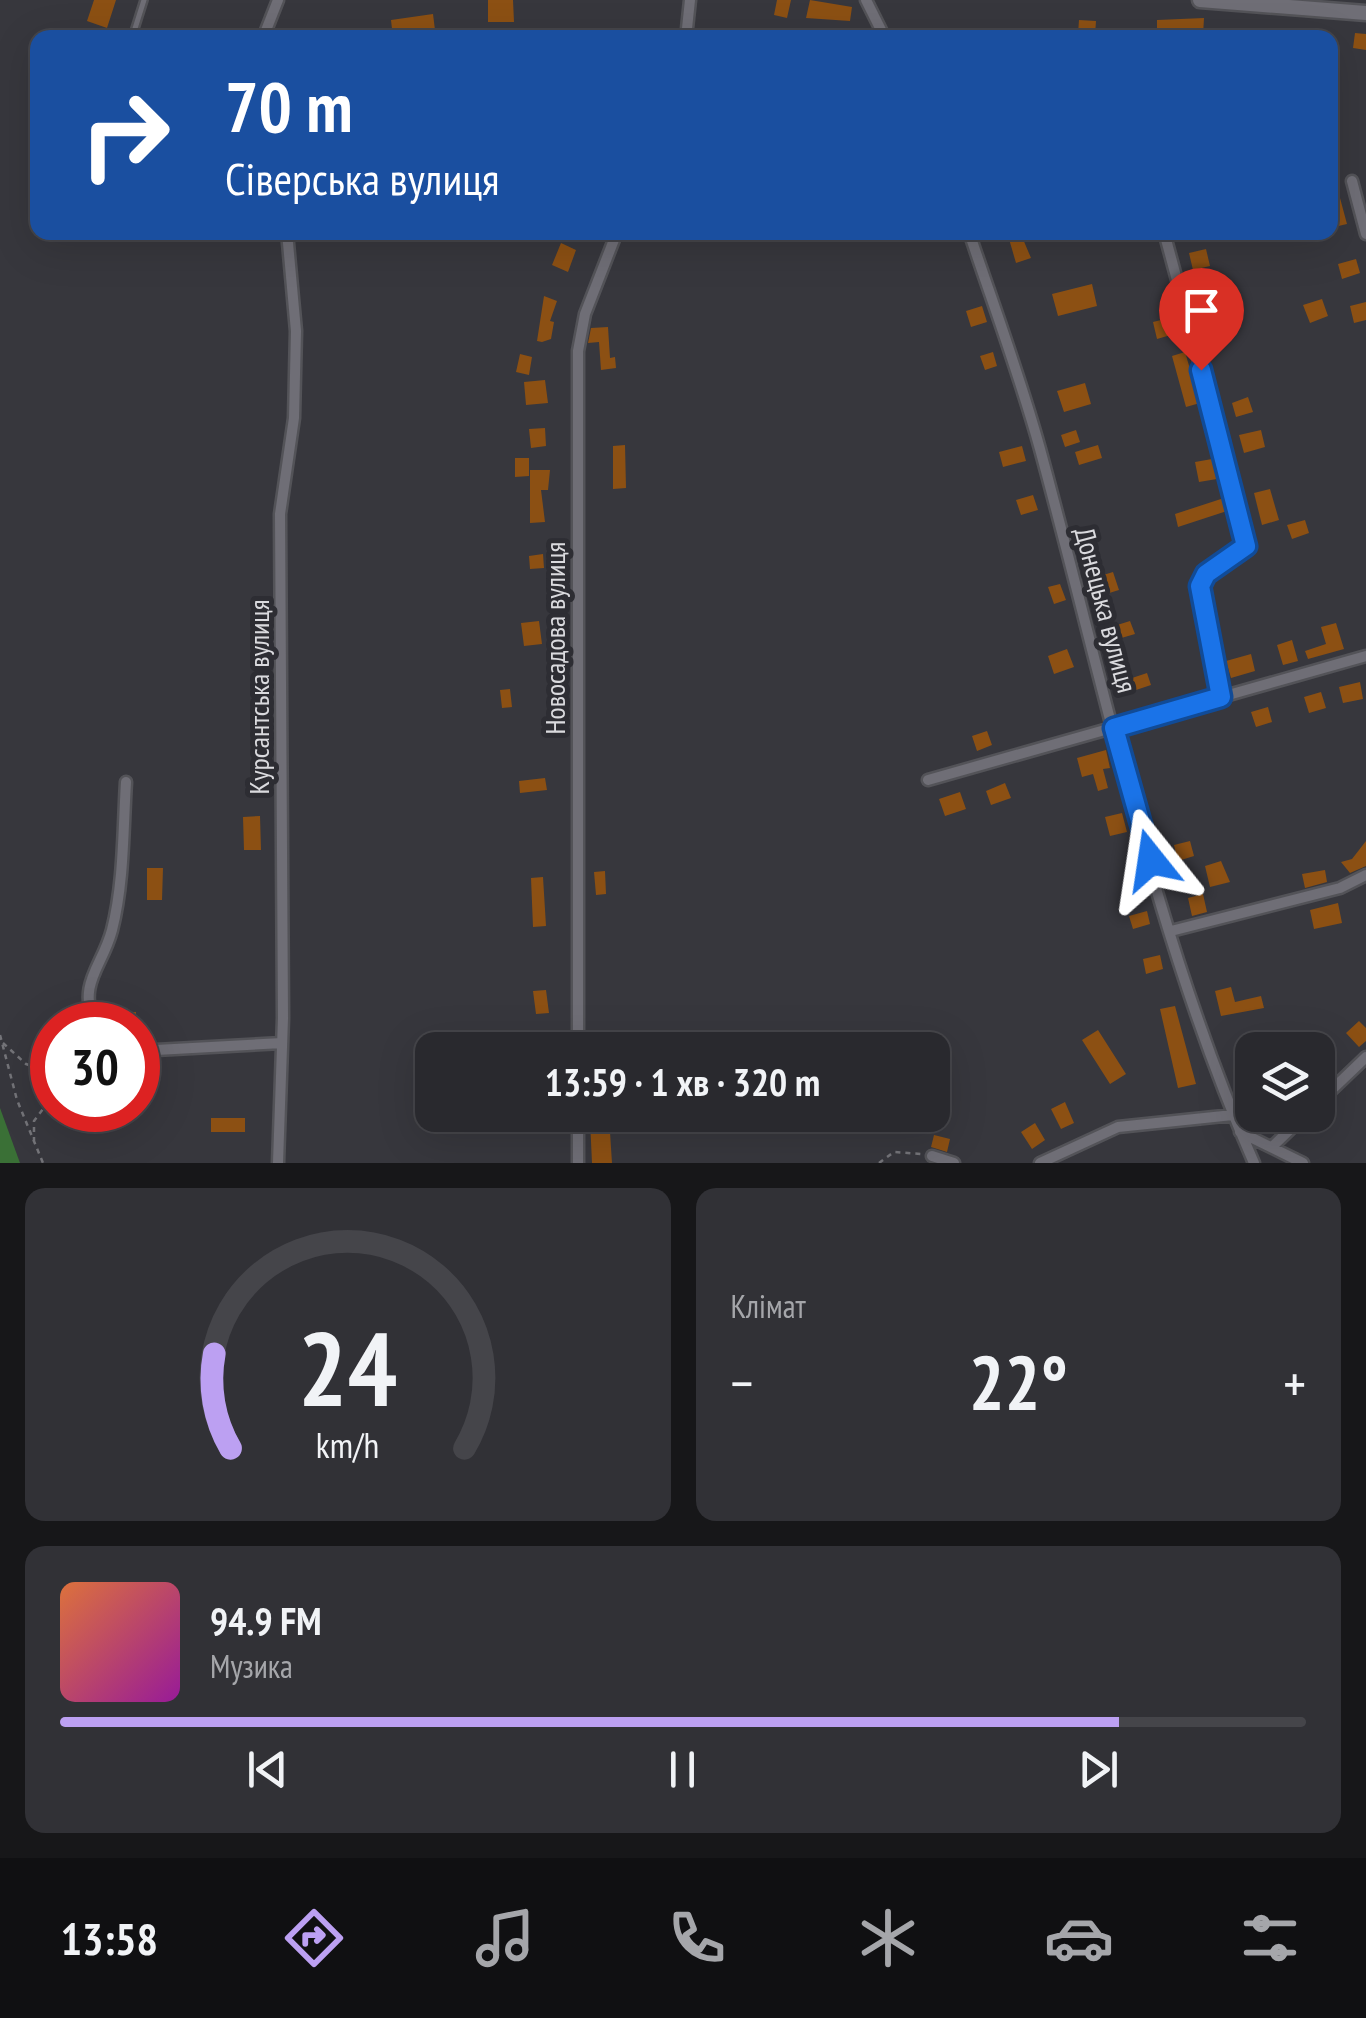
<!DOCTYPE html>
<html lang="uk">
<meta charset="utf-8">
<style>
body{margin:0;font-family:"PT Sans Narrow",sans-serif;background:#313136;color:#f1f3f6;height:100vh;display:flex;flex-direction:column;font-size:38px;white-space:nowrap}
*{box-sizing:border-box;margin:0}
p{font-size:32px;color:#a5a6aa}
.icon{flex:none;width:55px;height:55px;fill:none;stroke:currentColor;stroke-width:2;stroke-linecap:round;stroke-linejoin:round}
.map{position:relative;height:1163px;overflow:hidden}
.side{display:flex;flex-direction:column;gap:25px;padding:25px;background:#171719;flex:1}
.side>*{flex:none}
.top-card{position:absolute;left:30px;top:30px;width:1308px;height:210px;border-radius:20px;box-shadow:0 10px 40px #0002,0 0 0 2px #45454a;background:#1a4fa0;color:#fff;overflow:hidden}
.buttons{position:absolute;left:1235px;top:1032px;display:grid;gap:20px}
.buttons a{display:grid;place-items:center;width:100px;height:100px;border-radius:20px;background:#29292e;box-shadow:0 10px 40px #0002,0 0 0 2px #45454a;font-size:50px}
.speed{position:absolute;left:30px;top:1002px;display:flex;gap:20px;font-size:50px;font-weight:700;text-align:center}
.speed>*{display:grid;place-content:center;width:130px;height:130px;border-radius:50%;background:#29292e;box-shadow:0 10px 40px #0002,0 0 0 2px #45454a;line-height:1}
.speed .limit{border:15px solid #d22;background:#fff;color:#111}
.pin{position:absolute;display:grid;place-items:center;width:85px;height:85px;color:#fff;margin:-102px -42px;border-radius:50% 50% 50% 0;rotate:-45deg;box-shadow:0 0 10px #0007}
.pin .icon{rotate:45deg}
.me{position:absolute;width:110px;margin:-55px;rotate:345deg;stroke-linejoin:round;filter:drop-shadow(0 0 8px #0008)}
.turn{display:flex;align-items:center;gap:35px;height:210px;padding:0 30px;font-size:45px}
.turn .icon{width:130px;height:130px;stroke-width:2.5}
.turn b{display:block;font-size:70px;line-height:85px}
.big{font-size:75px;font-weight:800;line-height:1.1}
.side .widget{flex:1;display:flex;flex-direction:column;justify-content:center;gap:15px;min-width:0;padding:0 35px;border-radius:20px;background:#313136}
.side .dial{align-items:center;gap:0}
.dial svg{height:260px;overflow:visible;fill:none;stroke:#45454a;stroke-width:7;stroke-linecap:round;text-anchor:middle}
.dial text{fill:#f1f3f6;stroke:none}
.song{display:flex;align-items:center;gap:30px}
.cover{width:120px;height:120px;border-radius:15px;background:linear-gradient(135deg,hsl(20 70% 55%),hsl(300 70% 35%))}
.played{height:10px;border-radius:5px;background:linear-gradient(90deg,#bca0f2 85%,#45454a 85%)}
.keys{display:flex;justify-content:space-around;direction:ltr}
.heat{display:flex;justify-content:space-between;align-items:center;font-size:55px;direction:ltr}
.side .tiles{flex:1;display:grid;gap:25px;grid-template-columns:1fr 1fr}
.widget:last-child{grid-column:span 2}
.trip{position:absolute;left:415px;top:1032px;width:535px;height:100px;border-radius:20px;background:#29292e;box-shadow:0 10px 40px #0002,0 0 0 2px #45454a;font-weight:800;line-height:100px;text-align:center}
.tab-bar{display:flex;height:160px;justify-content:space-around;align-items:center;background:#101012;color:#a5a6aa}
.tab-bar .icon{width:70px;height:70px}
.tab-bar .selected{color:#bca0f2}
.tab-bar b{font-size:45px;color:#f1f3f6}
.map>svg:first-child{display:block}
</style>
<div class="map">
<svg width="1366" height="1163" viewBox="0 0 1366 1163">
<rect width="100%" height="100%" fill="#37373d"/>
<path fill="#3a7036" d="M0,1108L20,1163H0Z"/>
<path fill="#8c5013" d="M94,0H116L107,28L87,21Z
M488,0H513L514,22H488Z
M777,0H791L787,18L774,15Z
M810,0L852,7L850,21L806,18Z
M433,14L436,38H393L391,20Z
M1204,18L1203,36L1157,34V20Z
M1079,20L1096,21L1095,36L1078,34Z
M1355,33L1366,34V50L1353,48Z
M1330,36L1340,62L1330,65Z
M1333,172L1347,224L1330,228V173Z
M1007,232H1020L1031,258L1016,263Z
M561,243L576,250L568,272L552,265Z
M1206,249L1210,266L1193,270L1189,253Z
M1356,259L1360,273L1342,279L1338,264Z
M1092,284L1097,306L1058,316L1052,294Z
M544,296L557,301L550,321L554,322L551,339L542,342L537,341Z
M1322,299L1328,316L1310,323L1303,305Z
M1366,302V320L1354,323L1350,306Z
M982,306L987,322L971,327L966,311Z
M1177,316L1181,332L1157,339L1153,322Z
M608,327L610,358L615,357L616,368L601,370L599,342L588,343L591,328Z
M993,352L997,366L985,370L980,356Z
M1185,352L1200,403L1186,407L1172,356Z
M520,354L532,357L529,375L516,372Z
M545,380L548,403L526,405L524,382Z
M1085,383L1091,404L1064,412L1057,391Z
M1248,397L1253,412L1236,417L1232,403Z
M545,428L546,446L531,448L529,429Z
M1076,430L1080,442L1065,447L1061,435Z
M1261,430L1265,447L1244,453L1239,435Z
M625,445L626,488L613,489V446Z
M1098,445L1102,458L1079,465L1075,452Z
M1022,446L1026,461L1003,467L999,452Z
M515,458H529V476L515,477Z
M1212,459L1217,479L1199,482L1195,462Z
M530,470H550L548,490H541L545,522L530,523Z
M1270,489L1279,520L1262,525L1254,493Z
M1033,495L1038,510L1021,515L1016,500Z
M1224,498L1227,511L1178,527L1175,514Z
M1305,520L1309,533L1292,539L1287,525Z
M543,554L544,568L530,569L529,556Z
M1113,572L1119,590L1106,594L1100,576Z
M1060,584L1066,600L1054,604L1048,587Z
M539,621L542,644L524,646L521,623Z
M1130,621L1135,634L1118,639L1114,626Z
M1336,623L1344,649L1308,659L1305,651L1326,644L1321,627Z
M1292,640L1298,661L1283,665L1277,645Z
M1067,649L1074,667L1054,674L1048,656Z
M1251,654L1255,671L1231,678L1226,661Z
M1147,673L1151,685L1133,691L1129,679Z
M1360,682L1363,699L1343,703L1339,687Z
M510,689L512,707L502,708L500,690Z
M1321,692L1326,708L1309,713L1304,697Z
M1268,707L1272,722L1256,727L1251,712Z
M987,731L992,745L977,751L972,736Z
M1106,750L1110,768L1103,769L1108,788L1098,791L1093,774L1082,777L1077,758Z
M545,778L547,790L520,793L519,781Z
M1005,783L1011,798L991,805L986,791Z
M960,792L966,809L945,816L939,799Z
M1122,813L1127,832L1110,836L1105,817Z
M260,816L261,850H244L243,817Z
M1190,841L1194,856L1178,861L1174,845Z
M1366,841V866L1350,873L1341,862L1352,859Z
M1221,861L1230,882L1210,887L1205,866Z
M147,868H163L162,900H147Z
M1325,870L1327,882L1305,888L1302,874Z
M605,871L606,894L596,895L594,872Z
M543,877L546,926L533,927L531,878Z
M1203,894L1207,912L1192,916L1188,898Z
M1338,903L1342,923L1314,929L1310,910Z
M1147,911L1150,924L1133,929L1129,916Z
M1160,955L1163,969L1146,974L1143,959Z
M1231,987L1235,1002L1261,996L1264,1008L1221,1016L1215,991Z
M546,990L549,1013L536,1014L533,991Z
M1175,1006L1196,1084L1178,1088L1160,1009Z
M118,1012H136V1025H117Z
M1359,1021L1366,1028V1041L1359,1047L1346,1033Z
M1098,1030L1126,1074L1110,1084L1082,1040Z
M1252,1066V1082L1242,1087L1236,1075Z
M1065,1102L1074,1123L1061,1129L1051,1109Z
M211,1118H245V1132H211Z
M605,1119V1123L619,1122L620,1131L610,1132L612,1163H592L590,1120Z
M1035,1123L1045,1140L1032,1149L1021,1132Z
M934,1135L950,1139L947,1152L931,1147Z"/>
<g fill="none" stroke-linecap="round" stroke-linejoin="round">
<g stroke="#535358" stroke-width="10">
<path id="lane" d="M132,38L144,0"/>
</g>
<g stroke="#535358" stroke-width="15">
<path id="street" d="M866,0L885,38
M263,38L278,0
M686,38L690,0
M1352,181L1366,234
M969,232C993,304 1020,376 1040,449C1105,687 1154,936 1254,1163
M1164,232L1246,535L1245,546L1206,574L1200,586L1221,697
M928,780L1366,656
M1171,931L1340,888L1366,875
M94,1025C78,981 102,968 112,930C124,883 123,830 126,782
M578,1050V351L585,314L617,232
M138,1051L282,1043
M1318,1103L1366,1057
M1240,1132L1303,1163
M1274,1145L1305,1115
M932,1156L954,1163
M278,1163L283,1018L280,514L294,418L296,331L287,232
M578,1163V1115
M1040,1163L1118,1127L1233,1115"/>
</g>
<g stroke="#535358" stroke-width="19">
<path id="secondary" d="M1200,0L1366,13"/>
</g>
<path stroke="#747479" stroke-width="2.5" stroke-dasharray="5 5" stroke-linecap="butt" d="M0,1035L17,1100L43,1163
M3,1043L26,1064L52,1073
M34,1142V1121L52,1097
M879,1163L894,1152L921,1154"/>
<use href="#lane" stroke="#6f6e76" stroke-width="5"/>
<use href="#street" stroke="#6f6e76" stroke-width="10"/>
<use href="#secondary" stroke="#6f6e76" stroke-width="14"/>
</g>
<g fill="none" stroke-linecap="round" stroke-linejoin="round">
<g stroke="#114b97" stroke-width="25">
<path id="route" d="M1151,860L1114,728L1221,697L1200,586L1206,574L1246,546L1201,370"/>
</g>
<use href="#route" stroke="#1a73e8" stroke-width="18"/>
</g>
<g text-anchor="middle" stroke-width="10" stroke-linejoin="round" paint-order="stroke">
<g font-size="28" fill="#dadade" stroke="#2d2d33">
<text transform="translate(1106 610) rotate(75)" y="10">Донецька вулиця</text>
<text transform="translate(555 638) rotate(-90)" y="10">Новосадова вулиця</text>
<text transform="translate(259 697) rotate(-90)" y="10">Курсантська вулиця</text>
</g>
</g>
</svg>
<div class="buttons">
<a><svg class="icon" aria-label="layers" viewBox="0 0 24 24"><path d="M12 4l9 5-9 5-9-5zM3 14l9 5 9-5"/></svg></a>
</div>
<div class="speed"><div class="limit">30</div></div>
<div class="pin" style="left:1201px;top:370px;background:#d93025"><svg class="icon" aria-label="arrive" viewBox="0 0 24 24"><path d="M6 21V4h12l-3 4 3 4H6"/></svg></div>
<svg class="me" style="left:1151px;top:860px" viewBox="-20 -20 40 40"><path d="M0-17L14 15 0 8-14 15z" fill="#1a73e8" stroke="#fff" stroke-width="4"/></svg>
<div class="trip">13:59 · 1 хв · 320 m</div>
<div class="top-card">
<div class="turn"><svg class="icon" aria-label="right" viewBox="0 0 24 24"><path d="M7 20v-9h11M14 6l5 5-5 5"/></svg><div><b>70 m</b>Сіверська вулиця</div></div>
</div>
</div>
<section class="side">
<div class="tiles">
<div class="widget dial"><svg viewBox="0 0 100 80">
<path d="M14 69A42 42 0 1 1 86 69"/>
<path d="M14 69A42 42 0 0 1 9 40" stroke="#bca0f2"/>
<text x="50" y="56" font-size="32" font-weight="700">24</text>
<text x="50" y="72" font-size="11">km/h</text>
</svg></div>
<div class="widget"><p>Клімат</p>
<div class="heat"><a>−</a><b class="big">22°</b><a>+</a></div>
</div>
<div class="widget">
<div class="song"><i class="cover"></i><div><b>94.9 FM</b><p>Музика</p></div></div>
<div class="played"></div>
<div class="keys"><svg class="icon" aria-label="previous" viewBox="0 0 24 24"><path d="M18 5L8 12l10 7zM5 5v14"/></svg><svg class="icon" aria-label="pause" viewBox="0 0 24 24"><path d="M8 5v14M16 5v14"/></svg><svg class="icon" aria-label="next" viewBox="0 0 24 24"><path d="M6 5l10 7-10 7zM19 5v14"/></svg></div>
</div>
</div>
</section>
<nav class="tab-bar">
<b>13:58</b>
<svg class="icon selected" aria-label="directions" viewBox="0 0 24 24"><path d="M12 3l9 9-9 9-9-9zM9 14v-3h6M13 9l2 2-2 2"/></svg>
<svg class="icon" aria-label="music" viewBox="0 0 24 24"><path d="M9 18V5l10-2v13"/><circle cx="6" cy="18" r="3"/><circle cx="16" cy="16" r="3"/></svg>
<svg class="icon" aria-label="phone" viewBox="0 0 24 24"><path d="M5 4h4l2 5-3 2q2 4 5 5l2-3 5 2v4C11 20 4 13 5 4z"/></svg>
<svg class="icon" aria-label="climate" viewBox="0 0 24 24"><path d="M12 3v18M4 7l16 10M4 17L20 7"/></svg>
<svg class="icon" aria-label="car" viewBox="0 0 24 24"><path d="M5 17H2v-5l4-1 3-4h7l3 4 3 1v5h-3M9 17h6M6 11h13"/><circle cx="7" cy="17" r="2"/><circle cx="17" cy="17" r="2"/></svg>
<svg class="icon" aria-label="filters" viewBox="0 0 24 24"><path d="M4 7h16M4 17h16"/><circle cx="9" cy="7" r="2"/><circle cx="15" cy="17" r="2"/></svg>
</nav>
